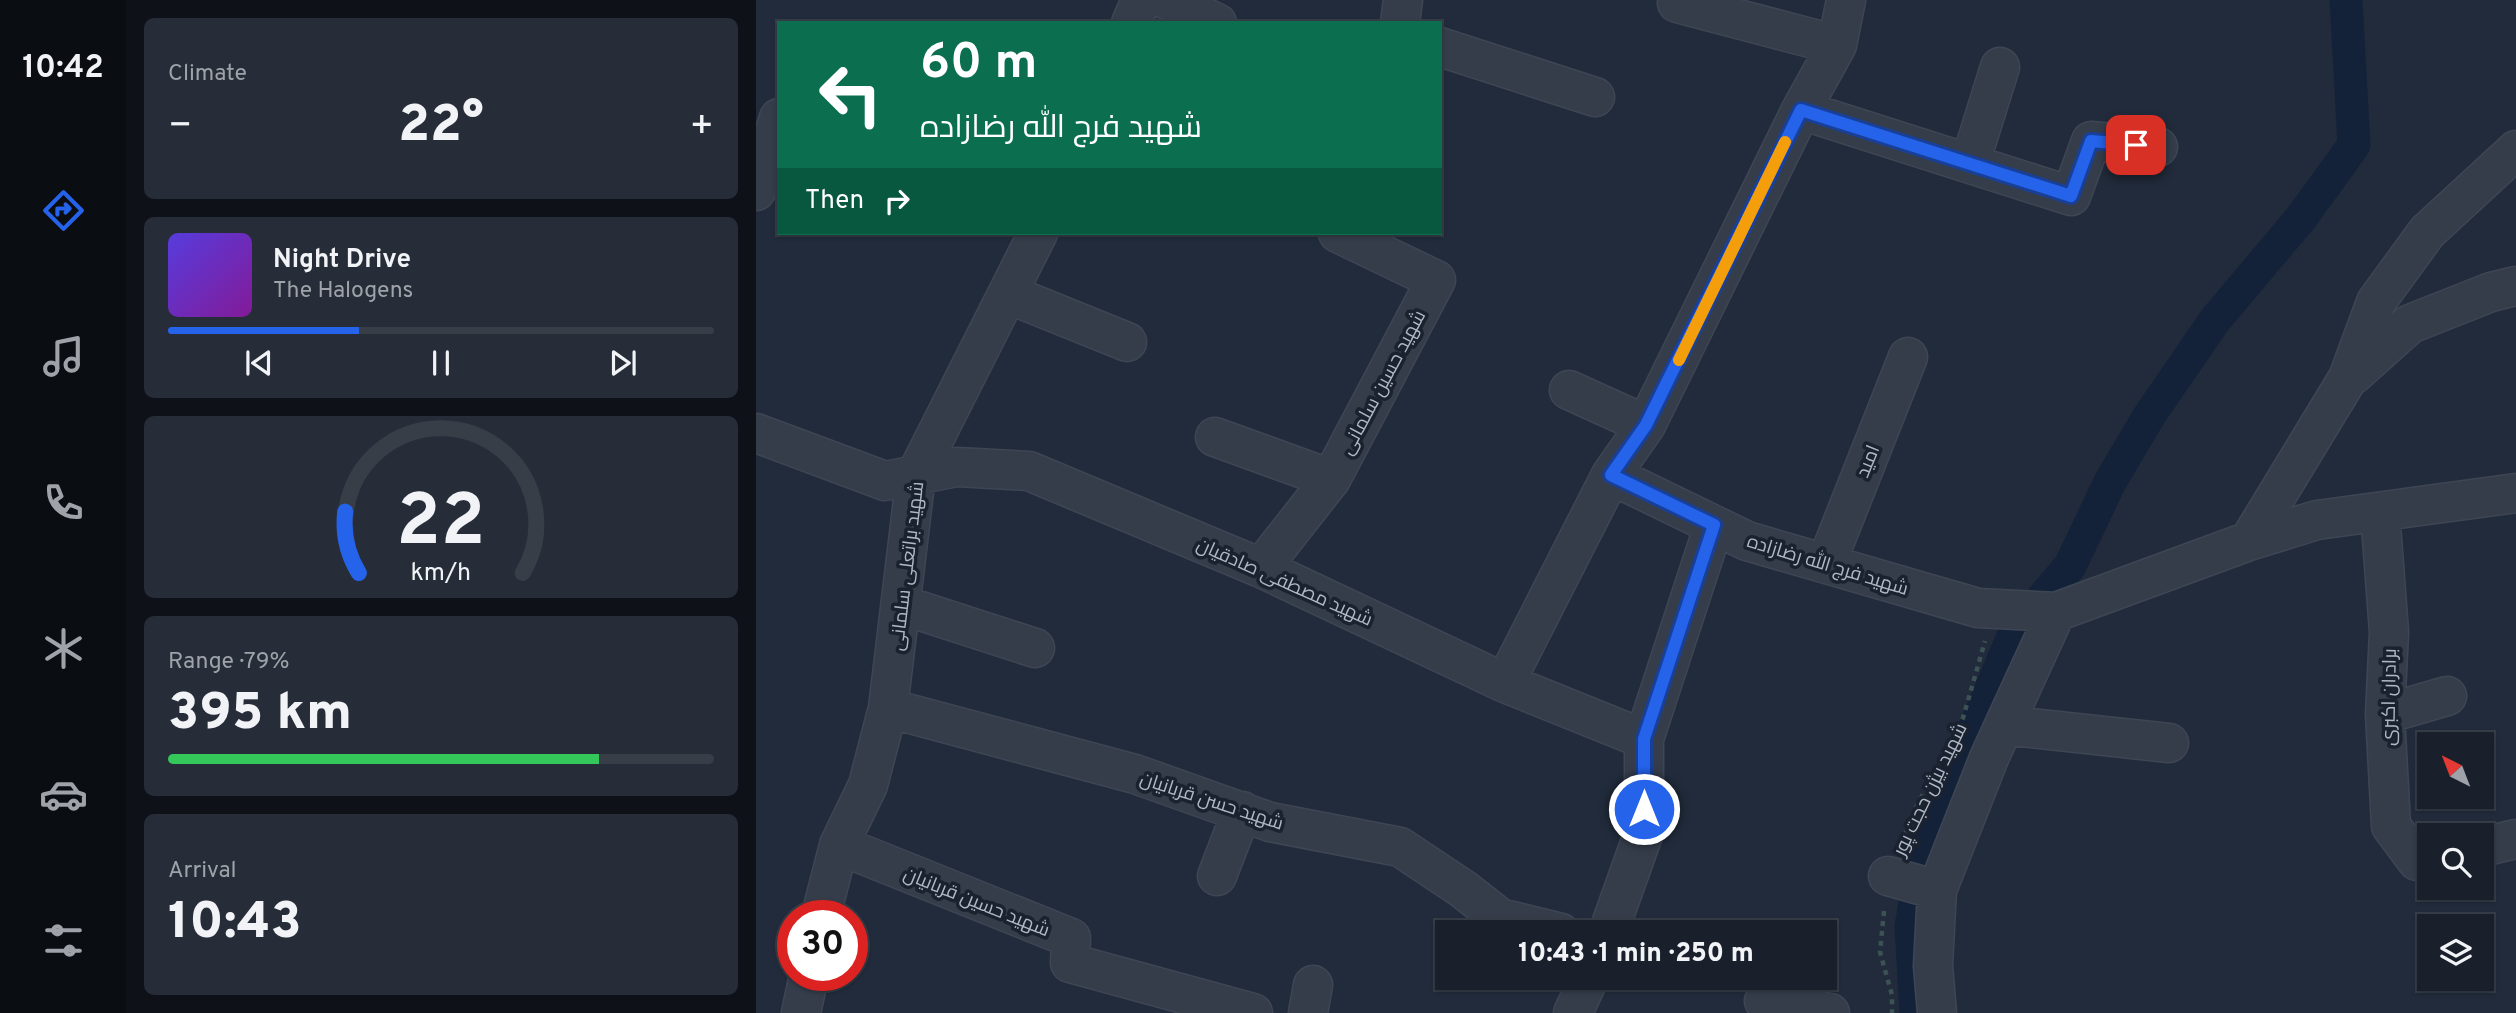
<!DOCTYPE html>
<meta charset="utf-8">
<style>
body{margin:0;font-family:Overpass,Cairo,sans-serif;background:#262d38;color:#f1f3f6;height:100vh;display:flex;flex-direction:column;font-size:26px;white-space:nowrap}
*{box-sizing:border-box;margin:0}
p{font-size:23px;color:#9fa3a9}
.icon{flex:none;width:38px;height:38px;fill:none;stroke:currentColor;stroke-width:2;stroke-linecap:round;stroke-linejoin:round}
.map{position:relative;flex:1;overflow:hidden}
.drawer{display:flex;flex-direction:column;gap:18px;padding:18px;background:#0e1218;width:630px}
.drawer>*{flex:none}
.guide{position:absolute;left:21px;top:21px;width:665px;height:214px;border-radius:0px;box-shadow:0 2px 5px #0004,0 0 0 2px #373e48;background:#0b6e4f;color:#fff;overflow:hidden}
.needle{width:46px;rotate:318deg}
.buttons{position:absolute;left:1661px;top:732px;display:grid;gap:14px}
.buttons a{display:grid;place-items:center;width:77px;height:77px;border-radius:0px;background:#19202c;box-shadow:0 2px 5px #0004,0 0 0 2px #373e48;font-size:35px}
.speed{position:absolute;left:21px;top:900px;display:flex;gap:14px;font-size:35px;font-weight:700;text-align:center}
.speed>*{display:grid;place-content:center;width:91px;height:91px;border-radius:50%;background:#19202c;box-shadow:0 2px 5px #0004,0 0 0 2px #373e48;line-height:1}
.speed .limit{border:10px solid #d22;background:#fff;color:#111}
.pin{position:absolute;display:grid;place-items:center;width:60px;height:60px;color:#fff;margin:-30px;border-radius:14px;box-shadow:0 4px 10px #0006}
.me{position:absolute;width:77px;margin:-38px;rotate:0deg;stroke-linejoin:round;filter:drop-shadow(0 0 5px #0008)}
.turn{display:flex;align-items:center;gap:24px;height:147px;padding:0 28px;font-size:32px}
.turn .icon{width:91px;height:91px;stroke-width:2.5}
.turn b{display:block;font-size:49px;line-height:60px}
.then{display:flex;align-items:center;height:66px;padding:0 28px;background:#0003;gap:14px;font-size:26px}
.big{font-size:52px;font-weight:800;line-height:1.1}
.drawer .card{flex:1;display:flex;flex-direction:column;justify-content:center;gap:10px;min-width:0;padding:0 24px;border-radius:10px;background:#262d38}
.drawer .dial{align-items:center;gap:0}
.dial svg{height:182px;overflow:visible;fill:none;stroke:#373e48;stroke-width:7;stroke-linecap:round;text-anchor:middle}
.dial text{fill:#f1f3f6;stroke:none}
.song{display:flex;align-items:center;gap:21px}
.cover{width:84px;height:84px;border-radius:10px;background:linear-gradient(135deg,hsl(250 70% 55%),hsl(290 70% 35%))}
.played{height:7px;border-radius:4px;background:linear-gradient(90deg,#2563eb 35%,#373e48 35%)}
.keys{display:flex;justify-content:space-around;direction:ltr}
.heat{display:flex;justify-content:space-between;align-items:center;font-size:38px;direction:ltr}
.charge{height:10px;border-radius:5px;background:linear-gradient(90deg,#34c759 79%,#373e48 0)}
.trip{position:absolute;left:679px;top:920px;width:402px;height:70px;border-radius:0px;background:#19202c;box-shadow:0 2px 5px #0004,0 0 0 2px #373e48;font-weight:800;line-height:70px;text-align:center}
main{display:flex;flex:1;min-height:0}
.tab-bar{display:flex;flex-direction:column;width:126px;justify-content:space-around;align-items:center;background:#0a0d12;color:#9fa3a9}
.tab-bar .icon{width:49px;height:49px}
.tab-bar .current{color:#2563eb}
.tab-bar b{font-size:32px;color:#f1f3f6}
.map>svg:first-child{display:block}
</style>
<main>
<nav class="tab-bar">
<b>10:42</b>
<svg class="icon current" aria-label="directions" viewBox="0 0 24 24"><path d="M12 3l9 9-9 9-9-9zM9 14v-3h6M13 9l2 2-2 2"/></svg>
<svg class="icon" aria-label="music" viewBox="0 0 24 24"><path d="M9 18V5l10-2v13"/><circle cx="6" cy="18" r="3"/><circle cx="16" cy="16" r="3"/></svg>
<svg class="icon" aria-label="phone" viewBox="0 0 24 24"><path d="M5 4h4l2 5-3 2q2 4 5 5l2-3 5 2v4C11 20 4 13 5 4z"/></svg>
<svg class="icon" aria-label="climate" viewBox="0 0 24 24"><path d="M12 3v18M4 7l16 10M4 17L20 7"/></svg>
<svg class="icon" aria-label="car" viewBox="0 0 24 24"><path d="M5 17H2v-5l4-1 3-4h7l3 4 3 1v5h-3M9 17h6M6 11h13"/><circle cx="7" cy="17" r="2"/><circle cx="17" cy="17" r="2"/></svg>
<svg class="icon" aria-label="filters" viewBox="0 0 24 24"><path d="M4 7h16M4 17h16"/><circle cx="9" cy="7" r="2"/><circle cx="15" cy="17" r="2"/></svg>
</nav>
<section class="drawer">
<div class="card"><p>Climate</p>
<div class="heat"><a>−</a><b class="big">22°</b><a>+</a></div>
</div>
<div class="card">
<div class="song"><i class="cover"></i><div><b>Night Drive</b><p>The Halogens</p></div></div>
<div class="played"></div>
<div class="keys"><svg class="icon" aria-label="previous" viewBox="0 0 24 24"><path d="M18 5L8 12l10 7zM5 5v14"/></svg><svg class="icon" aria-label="pause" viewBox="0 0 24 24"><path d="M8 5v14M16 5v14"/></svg><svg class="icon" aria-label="next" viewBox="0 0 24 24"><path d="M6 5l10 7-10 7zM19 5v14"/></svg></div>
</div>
<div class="card dial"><svg viewBox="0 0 100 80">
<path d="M14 69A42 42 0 1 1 86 69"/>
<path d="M14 69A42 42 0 0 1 8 42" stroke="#2563eb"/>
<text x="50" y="56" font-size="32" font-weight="700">22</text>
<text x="50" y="72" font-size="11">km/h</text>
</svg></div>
<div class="card"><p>Range · 79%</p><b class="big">395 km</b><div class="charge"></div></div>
<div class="card"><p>Arrival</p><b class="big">10:43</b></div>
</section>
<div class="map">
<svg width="1760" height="1013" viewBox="0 0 1760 1013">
<rect width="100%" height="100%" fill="#212b3b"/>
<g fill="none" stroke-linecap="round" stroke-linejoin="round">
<path stroke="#142239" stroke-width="33" d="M1160,1013L1155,927L1167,853L1259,631L1314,566L1354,482L1393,416L1459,320L1545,218L1598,145L1590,0"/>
<g stroke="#3e4654" stroke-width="41">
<path id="minor" d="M411,0L461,23
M921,3L1081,45
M375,23L385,0
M644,23L647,0
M684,47L839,97
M1045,110L1315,196L1335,141L1402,147
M1214,163L1244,67
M0,191L23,118
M252,294L371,342
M1597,375L1654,324L1735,292L1760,286
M813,390L890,425
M0,433L129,481L201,467L273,471L505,568L749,683L888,739
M459,437L575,479
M855,475L991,541L1222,608L1300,612L1493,541L1561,520L1760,493
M1624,512L1633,632L1629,714L1635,826L1661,861L1673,859
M1493,541L1592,378L1620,302L1671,232L1760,150
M1070,564L1152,357
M505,568L575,479L680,280L582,233
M146,605L279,648
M749,683L855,475L890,425L1045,110L1081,45L1090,0
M132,708L379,774L514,822L644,847L707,889L744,918L805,933
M1629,714L1691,696
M1248,725L1413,743
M83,845L315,938L314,963L497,1013
M1726,847L1760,839
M461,876L486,811
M1132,876L1181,890
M65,915L83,845L112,785L132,708L160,475L282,233
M852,933L888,832V739L958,525
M1008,1001L1074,1013
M45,1013L53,975
M552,1013L557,985
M817,1013L833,978
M1181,1013L1177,966L1181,890L1233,758L1300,612"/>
</g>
<path stroke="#3c5254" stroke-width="4.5" stroke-dasharray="5 5" stroke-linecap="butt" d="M1145,845L1158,811L1207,718L1229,641
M1128,911L1124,952L1136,995V1013"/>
<use href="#minor" stroke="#353d4b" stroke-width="38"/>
</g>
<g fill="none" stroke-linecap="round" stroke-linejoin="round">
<g stroke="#184099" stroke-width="18">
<path id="route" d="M888,809V739L958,525L855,475L890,425L1045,110L1315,196L1335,141L1380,145"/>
</g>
<use href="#route" stroke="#2563eb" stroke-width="12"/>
<path stroke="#f59e0b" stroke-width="12" d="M923,360L1029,142"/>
</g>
<g text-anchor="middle" stroke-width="7" stroke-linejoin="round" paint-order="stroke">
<g font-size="19" fill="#b0b8c7" stroke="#1a2230">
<text transform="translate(626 382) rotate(-62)" y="7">شهید حسین سلمانی</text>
<text transform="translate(1111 461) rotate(-68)" y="7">امید</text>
<text transform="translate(1072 564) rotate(17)" y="7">شهید فرج الله رضازاده</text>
<text transform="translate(150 566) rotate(-83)" y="7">شهید براتعلی سلمانی</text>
<text transform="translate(529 581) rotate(24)" y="7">شهید مصطفی صادقیان</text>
<text transform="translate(1632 697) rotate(-89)" y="7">برادران اکبری</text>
<text transform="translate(1173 789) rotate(-64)" y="7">شهید بیژن حجت پور</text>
<text transform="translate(456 800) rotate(18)" y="7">شهید حسن قربانیان</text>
<text transform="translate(221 901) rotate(22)" y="7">شهید حسین قربانیان</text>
</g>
</g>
</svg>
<div class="buttons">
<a><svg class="needle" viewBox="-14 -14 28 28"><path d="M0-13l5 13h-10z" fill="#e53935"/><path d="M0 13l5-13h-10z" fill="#9fa3a9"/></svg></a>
<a><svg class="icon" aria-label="search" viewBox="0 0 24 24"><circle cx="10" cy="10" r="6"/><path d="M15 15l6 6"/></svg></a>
<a><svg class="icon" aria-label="layers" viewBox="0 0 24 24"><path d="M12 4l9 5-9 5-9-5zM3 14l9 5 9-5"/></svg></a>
</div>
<div class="speed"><div class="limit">30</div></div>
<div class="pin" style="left:1380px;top:145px;background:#d93025"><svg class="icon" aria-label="arrive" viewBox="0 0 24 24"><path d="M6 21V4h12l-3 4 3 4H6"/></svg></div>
<svg class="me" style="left:888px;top:809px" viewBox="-20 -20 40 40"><circle r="17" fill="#2563eb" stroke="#fff" stroke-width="3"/><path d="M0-11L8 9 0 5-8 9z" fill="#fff"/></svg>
<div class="trip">10:43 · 1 min · 250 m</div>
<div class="guide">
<div class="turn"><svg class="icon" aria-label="left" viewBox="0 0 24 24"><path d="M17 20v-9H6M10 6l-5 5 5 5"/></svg><div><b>60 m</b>شهید فرج الله رضازاده</div></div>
<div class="then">Then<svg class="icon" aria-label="right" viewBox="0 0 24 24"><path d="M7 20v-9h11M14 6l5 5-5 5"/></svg></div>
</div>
</div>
</main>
